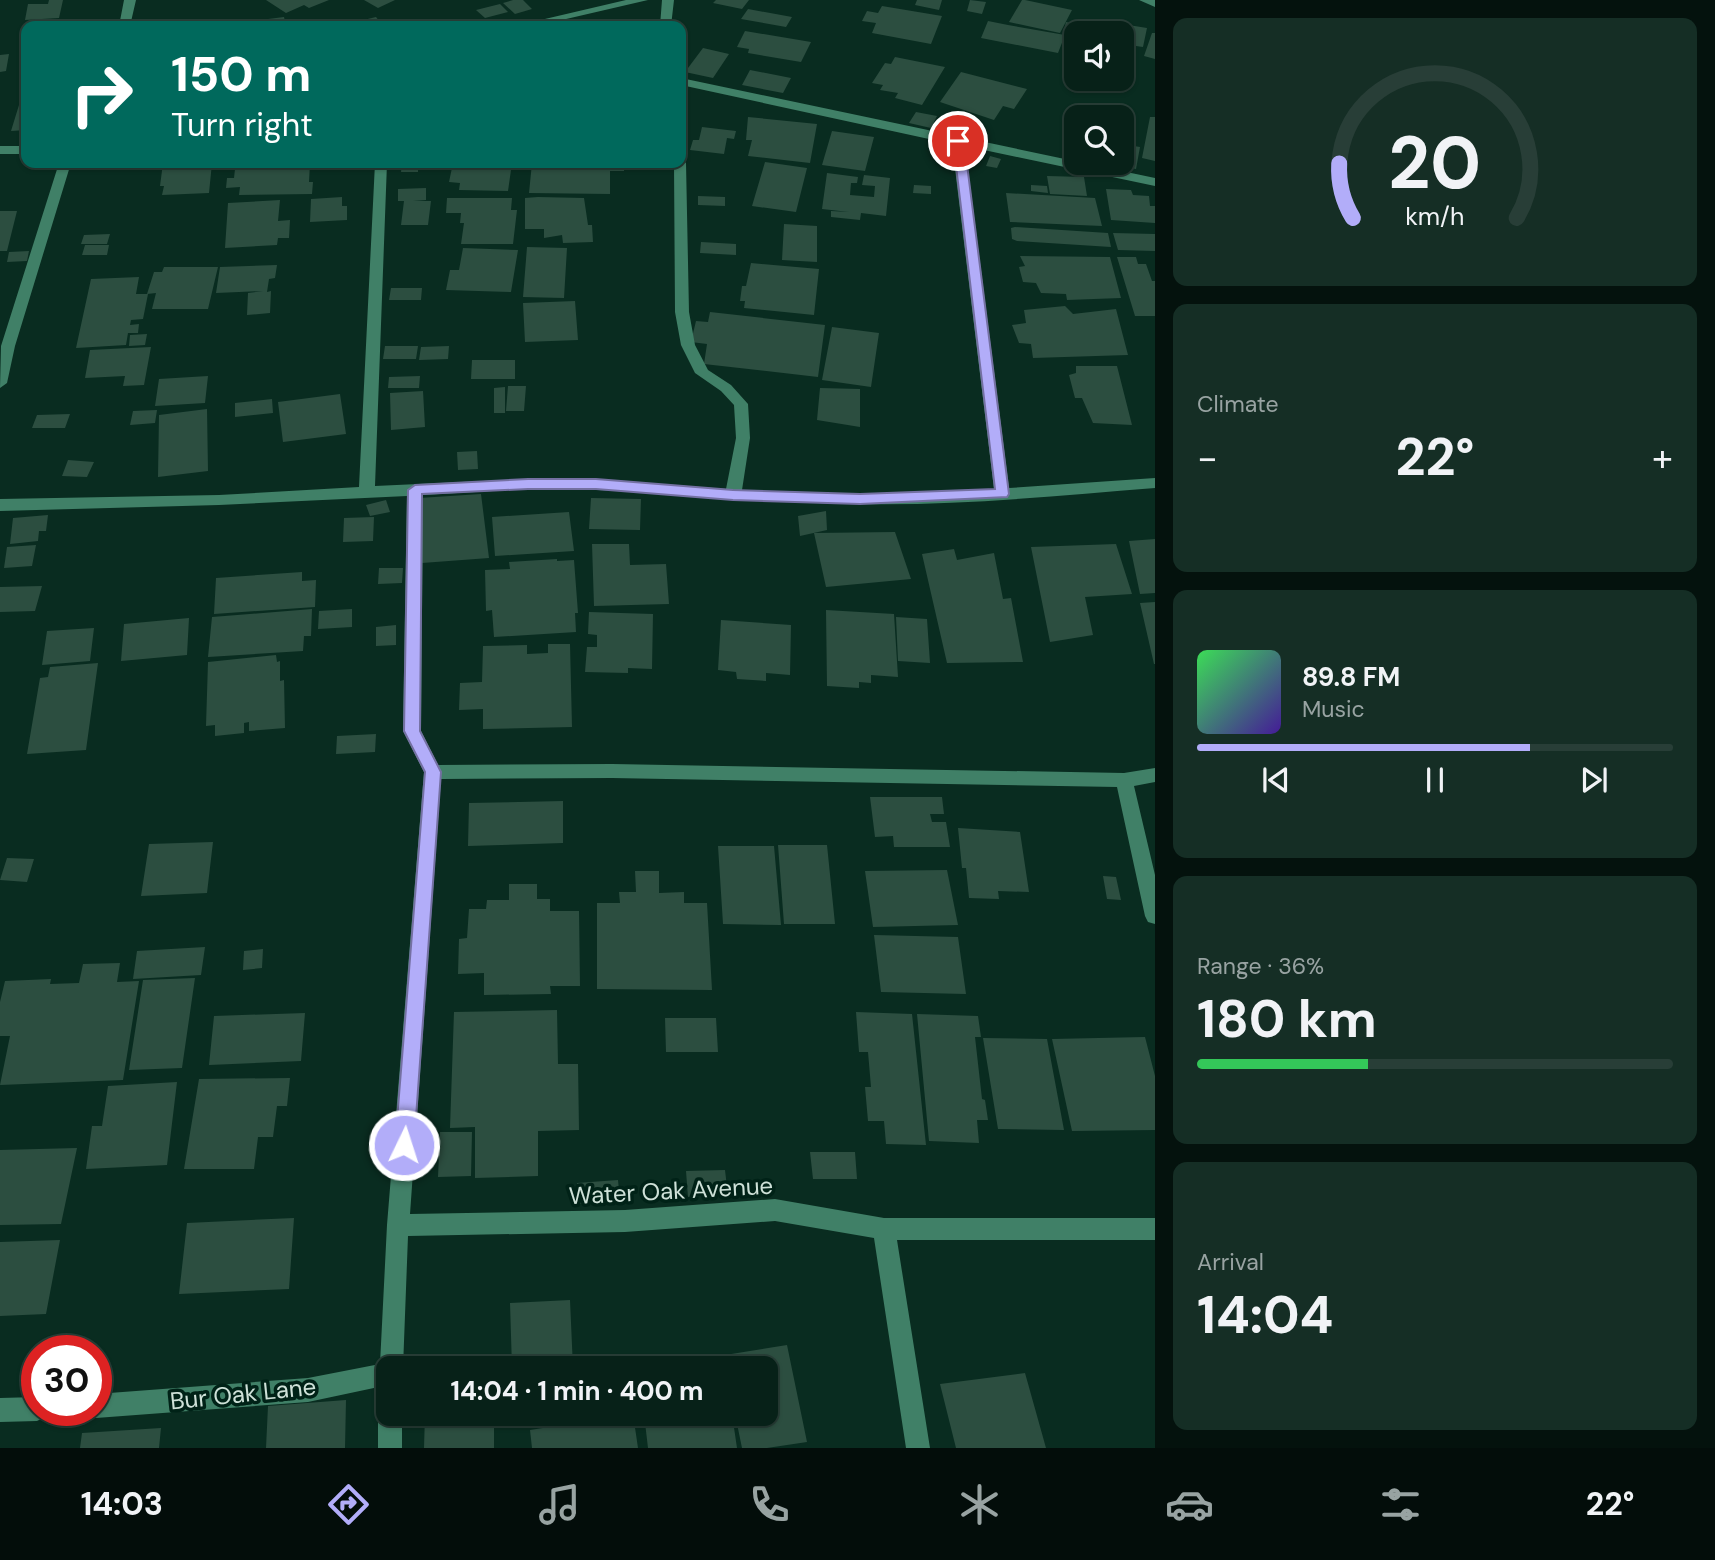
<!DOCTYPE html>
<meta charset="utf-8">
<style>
body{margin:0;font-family:"DM Sans",sans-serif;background:#152e25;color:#f1f3f6;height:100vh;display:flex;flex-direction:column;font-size:26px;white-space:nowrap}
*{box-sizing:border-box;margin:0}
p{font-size:23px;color:#98a3a2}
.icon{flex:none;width:38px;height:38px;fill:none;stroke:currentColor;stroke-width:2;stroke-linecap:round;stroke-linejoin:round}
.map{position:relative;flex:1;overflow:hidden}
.drawer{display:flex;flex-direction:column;gap:18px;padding:18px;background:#04120d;width:560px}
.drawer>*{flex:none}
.top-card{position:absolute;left:21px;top:21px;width:665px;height:147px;border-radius:14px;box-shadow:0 2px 5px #0004,0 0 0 2px #283e37;background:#00695c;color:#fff;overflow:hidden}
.buttons{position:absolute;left:1064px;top:21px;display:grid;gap:14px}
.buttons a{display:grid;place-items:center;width:70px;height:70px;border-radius:14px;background:#072118;box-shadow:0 2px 5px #0004,0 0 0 2px #283e37;font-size:35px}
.speed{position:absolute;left:21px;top:1335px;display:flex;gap:14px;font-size:35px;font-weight:700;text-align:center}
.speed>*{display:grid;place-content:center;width:91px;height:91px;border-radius:50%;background:#072118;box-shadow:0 2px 5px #0004,0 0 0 2px #283e37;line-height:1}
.speed .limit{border:10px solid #d22;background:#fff;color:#111}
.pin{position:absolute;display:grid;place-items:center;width:60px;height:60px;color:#fff;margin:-30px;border:4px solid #fff;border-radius:50%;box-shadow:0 2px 7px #0007}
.me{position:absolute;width:77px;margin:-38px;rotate:4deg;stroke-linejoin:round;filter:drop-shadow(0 0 5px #0008)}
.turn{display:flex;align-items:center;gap:24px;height:147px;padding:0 35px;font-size:32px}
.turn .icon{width:91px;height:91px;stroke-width:2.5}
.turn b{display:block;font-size:49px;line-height:60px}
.big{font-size:52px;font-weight:700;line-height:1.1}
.drawer .card{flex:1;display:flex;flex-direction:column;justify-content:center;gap:10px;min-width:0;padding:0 24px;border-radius:14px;background:#152e25}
.drawer .dial{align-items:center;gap:0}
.dial svg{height:182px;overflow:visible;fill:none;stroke:#283e37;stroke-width:7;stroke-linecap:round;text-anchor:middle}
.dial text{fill:#f1f3f6;stroke:none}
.song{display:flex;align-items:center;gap:21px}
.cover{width:84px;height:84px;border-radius:10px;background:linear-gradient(135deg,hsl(130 70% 55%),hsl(260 70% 35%))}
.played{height:7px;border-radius:4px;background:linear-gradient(90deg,#b2adf9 70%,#283e37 70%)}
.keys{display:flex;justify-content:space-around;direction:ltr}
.heat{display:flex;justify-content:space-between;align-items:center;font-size:38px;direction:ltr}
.charge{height:10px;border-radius:5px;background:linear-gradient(90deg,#34c759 36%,#283e37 0)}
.trip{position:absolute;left:376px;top:1356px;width:402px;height:70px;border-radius:14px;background:#072118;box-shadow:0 2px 5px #0004,0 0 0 2px #283e37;font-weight:700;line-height:70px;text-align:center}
.menu{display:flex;height:112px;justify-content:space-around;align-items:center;background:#030d0a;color:#98a3a2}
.menu .icon{width:49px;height:49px}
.menu .selected{color:#b2adf9}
.menu b{font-size:32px;color:#f1f3f6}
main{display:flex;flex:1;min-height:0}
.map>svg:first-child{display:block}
</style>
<main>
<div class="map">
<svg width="1155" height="1448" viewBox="0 0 1155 1448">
<rect width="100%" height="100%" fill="#092c20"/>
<path fill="#2c4e40" d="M49,0H63L59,18L25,20L28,4H48Z
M266,0H329L309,8L304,5L286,13Z
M364,0H395L378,8Z
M513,0H523L532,9L515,14L503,3Z
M716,0H749L742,9L713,3Z
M917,0H942L939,10L915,5Z
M970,0L986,2L982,14L967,11Z
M1022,0H1025L1072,10L1060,33L1009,22Z
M500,4L508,12L485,18L476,10Z
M882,6L942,16L931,44L872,33L876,23L862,21L867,11L878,13Z
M748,9L792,17L786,27L741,19Z
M284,17L286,26H253L252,21Z
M376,17L383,26H354L351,23Z
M1076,20L1112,26L1110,33H1076V36L1063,34L1066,22L1075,24Z
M988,21L1008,25L1065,35L1058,53L981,38Z
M1116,23L1147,28L1143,47L1122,44V33H1113Z
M745,31L811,42L801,62L748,53L749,49L737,47Z
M1152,33H1155V59L1144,56Z
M703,48L729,54L713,78L685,72Z
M9,54L6,71L0,72V55Z
M895,57L945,67L922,105L895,98L898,93L880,90L883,85L872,83L885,63L891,64Z
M750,70L791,78L783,93L742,85Z
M961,72L1027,89L1014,109L1003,106L994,120L940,102Z
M19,105H26V130L11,131Z
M916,112L937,116L931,128L909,123Z
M748,117L817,124L810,163L748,156L752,140H746Z
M1150,117H1155V161L1142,158Z
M702,127L736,131L734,139L727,138L724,154L690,150L693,140H699Z
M832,131L874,137L865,171L822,165Z
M1122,144L1140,147L1136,169L1110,164L1122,163Z
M990,156L1001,159L997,168L986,166Z
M765,162L807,168L796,212L752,206Z
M163,163H212L209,193L162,195L164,186H160Z
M228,163H310L309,182H313L312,194L239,195L240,187L226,188L227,178H234L235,169H227Z
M402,163H418V172H401Z
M453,163H512L508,191L459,190L460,183L449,182Z
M532,163H624V171H610V194L529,193Z
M827,173L858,177L857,183H851L850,195L874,197L875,186L862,185L864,175L890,178L886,216L861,213L860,220L831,217V211L849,212L822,209Z
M1047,176L1084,177L1087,196L1050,194Z
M914,185L931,186V194L913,193Z
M1031,185L1047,186L1048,193L1031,191Z
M426,188V200L413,201H431L428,225H401L404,201H398V189Z
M1106,189L1131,190L1133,195L1149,196L1150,206H1155V223L1111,220Z
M1006,193L1095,198L1102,226L1010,222Z
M698,196L725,197V206L698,205Z
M342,197V206H347V220L310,222L311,199Z
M538,197L584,198L588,225H592L593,242L563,243L562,235L544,238V229H525V198Z
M447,198H512L511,210H517L513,244H461L464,223H460L461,213H446Z
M280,200L278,221L290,220L289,238H278L277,245L225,248L228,203Z
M0,211H17L7,251H0Z
M784,224L817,226V262L782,260Z
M1015,227L1108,233L1111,247L1017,241L1012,239L1011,228Z
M1113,233L1155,234V251L1118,250Z
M110,234L107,244H81L84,235Z
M701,242L736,244V255L700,253Z
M85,245H109L107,255H82Z
M527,247L567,248L564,298L523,297Z
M463,248L518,250L511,292L446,290L450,270H459Z
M29,251L27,261L7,262L9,252Z
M1020,256L1110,257L1121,298L1067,300L1066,294L1041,293L1036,283L1023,282L1019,267L1025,266Z
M1117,257H1136L1138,264H1146L1152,281H1155V316H1135Z
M751,263L819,269L814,315L744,308L745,301H740L742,286H746Z
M277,265L275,278L269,279L267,292L271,291L270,313L247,315L248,293L263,291L216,293L220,267Z
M164,267H218L208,309H152L156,293L147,294L154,272H162Z
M139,277L136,294H148L143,319L131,320L130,325L139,324L138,333H128L126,345L76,348L91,279Z
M391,288H422L421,300H389Z
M575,301L578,340L525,342L523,303Z
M1065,306L1073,314L1116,309L1128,355L1033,358L1031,344L1019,343L1012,325L1026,323L1024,310Z
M710,312L825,325L818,377L704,364L707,344L691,342L696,321L708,322Z
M832,327L879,333L871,387L822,380Z
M147,334L145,345L129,346L130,335Z
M385,346H418L416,359H383Z
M449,346L448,359L419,360L421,347Z
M151,347L144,385L123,386L125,376L85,378L90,350Z
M472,360H515V379H471Z
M1076,366H1117L1132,425L1093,423L1082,398H1075L1069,375L1076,373Z
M208,376L205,403L155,406L159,379Z
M420,376L419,388H388L389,377Z
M508,386H526L524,411H506Z
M505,387V413H494V388Z
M820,388L860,389V427L817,420Z
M423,391L425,427L391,430L390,393Z
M340,394L346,434L283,442L278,402Z
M272,399L273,413L235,417V403Z
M207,409L208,471L158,477L159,415Z
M157,410L155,423L130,425L133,411Z
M70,414L65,428H32L37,415Z
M477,451L478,469L458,470L457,452Z
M68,460L94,462L87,477L62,476Z
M481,494L489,558L422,563L419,498Z
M591,498L641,499L640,530L589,529Z
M386,500L390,512L370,516L366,505Z
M826,511L827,530L800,536L798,516Z
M569,512L574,551L495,556L492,517Z
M48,515L46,531H39L38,541L10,544L13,518Z
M374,517L373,541L343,542L344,518Z
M895,532L911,579L826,587L814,533Z
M1155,539V593L1140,594L1129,541Z
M592,544H629L630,565L666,564L669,604L594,606Z
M1116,544L1132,594L1085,597L1093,635L1050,642L1031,547Z
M36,545L32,566L4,568L7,547Z
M954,549L957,560L994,553L1003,599L1011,598L1023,662L947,663L922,554Z
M557,559V561L574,560L578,613H575L576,632L494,637L492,610L486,611L485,570L510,569L509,562Z
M379,568H403L402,583L378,584Z
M302,572V581L316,580L315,607L214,614L216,578Z
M42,586L35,611L0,612V587Z
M1155,602V664H1154L1140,603Z
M312,609L311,636H304L303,651L208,657L212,617Z
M352,609V627L318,629L319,611Z
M826,610L894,614L898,677L871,675V683L859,682V688L827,686Z
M589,612L653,614L652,669L628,668V673L585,672L587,647H597V635L588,634Z
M896,617L927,619L930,663L898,661Z
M189,618L187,655L121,661L124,624Z
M721,620L791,625L790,675L766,673V681L737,679L736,672L718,670Z
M396,625V645L376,646V627Z
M94,628L90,661L42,665L47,631Z
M548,644H570L572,727L483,729V709L459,710L460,683L482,682L483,646L527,645V654L548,653Z
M276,655L277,662L280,661V681L284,680L285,728L249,731V722L244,723V733L215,736V725L206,726L208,662Z
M98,663L86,750L27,754L40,678L48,677L50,667Z
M376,734L375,752L336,754L337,736Z
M870,797H942L944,814H930L932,822H946L950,847H894L893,836L875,837Z
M563,801V843L468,846L469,803Z
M958,828L1020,832L1029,892L998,891L999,899L969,898L966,868H962Z
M213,842L207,893L141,896L149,844Z
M778,845H827L835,924H784Z
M718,846H774L781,925L723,924Z
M7,858L34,859L27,882L0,880Z
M947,870L958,925L873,927L865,871Z
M635,871H659V893L684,892V903H707L712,990L597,989V903H620L619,892H636Z
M1103,876L1116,877L1121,900L1107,899Z
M509,884H537V899H550V911H579L580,986H550L551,994L484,995V973L458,974L459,939L467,938L469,909H486L487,900H509Z
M874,935L958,937L966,994L881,992Z
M205,947L201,975L133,979L137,951Z
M263,949L262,968L243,970L244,951Z
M120,963L117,982L139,981L123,1080L0,1085L10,1036H0V1002L5,981L51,979L50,984L79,983L83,964Z
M195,978L182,1068L129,1070L143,980Z
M557,1010L558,1064H578L579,1130L538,1131V1176L475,1178V1127L450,1128L454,1012Z
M856,1012L912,1014L926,1145L886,1144L884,1121H868L865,1087H871L868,1052H859Z
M305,1013L301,1061L209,1065L214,1016Z
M917,1014L978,1016L981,1037H975L982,1099L985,1100L988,1120H977L979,1143L929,1141Z
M665,1018H716L718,1052H666Z
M1145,1037L1155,1076V1130L1072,1131L1052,1039Z
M983,1038L1047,1039L1064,1130L998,1129Z
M290,1078L287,1106H277L273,1137H258L254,1169H184L199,1079Z
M177,1082L167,1165L86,1169L92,1126H102L108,1086Z
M440,1132H472L471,1176L438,1177Z
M77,1148L61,1224L0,1225V1150Z
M810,1152H855L857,1179H813Z
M725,1170L728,1196L688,1197L686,1171Z
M618,1180L620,1201L578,1204L577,1183Z
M294,1218L289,1289L179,1294L187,1223Z
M60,1240L46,1314L0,1316V1242Z
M570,1300L573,1368H512L510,1303Z
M787,1345L807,1442L767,1448H742L735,1414H766V1368H727L725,1355Z
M722,1355L724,1368H665L664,1362Z
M1025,1373L1046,1448H956L940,1384Z
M346,1400L345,1448H266L268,1406Z
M425,1414H494V1448H424Z
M548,1414H633L638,1448H532L530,1430L549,1427Z
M644,1414H732L737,1448H648Z
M161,1428L159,1448H80L82,1433Z"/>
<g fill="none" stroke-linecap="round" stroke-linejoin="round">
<path fill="#408067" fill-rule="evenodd" d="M124,0H136L130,26H119Z
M626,0H648L536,26H515Z
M662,0H674L671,26H660Z
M1139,0H1155V7Z
M681,78L1155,178V186L965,146L1009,488L1155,478V488C1056,496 957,506 858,504C771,503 685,494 598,490C540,486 481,492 423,495L421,731L438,765L612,764L1124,773L1155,768V782L1134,786L1155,875V924L1148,922L1145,916L1117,787L612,778L441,779L410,1214L625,1210L775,1199L884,1218H1155V1240H897L930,1448H906L874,1238L775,1221L625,1232L408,1236L403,1368H388V1385L308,1402L96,1418L88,1414L86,1410H96V1394L308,1378L380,1364L387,1225L424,772L403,731L407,496L219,505L0,511V499L219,495L359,487L375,163H387L375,486L528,479H596L726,489L736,438L734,405L721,391L695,373L681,345L675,312L674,163H681V159L686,163L689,312L695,345L708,370L731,385L748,404L750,438L742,490L860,494L994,489L952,144L681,85Z
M0,146H26V154H0Z
M59,163H71L15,346L7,383L0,388L1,346Z
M37,1397V1410H48L45,1417L37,1421L0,1422V1398Z
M388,1403V1414H402V1448H378V1414L382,1406Z"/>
</g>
<path fill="#b2adf9" stroke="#7470a2" stroke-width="2" d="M958,138L964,141L1009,494L1007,497L860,504L733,500L596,489H528L422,494L420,731L441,772L414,1145L411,1152L404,1155L397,1152L395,1145L425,772L404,731L408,490L415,485L528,479H596L733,490L860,494L995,489L953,141Z"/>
<g text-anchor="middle" stroke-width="7" stroke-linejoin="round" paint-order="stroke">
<g font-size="24" fill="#cee1d8" stroke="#002217">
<text transform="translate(671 1191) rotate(-3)" y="8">Water Oak Avenue</text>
<text transform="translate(243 1394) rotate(-6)" y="8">Bur Oak Lane</text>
</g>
</g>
</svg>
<div class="buttons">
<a><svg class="icon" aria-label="sound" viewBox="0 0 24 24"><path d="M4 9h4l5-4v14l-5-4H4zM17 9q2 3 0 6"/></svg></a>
<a><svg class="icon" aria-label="search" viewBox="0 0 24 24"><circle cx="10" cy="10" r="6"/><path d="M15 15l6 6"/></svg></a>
</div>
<div class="speed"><div class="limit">30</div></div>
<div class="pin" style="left:958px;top:141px;background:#d93025"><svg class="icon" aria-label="arrive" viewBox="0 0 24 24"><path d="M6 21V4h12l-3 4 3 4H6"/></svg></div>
<svg class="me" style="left:404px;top:1145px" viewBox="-20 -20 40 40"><circle r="17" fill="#b2adf9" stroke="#fff" stroke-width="3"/><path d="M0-11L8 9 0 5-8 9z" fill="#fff"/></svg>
<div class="trip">14:04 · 1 min · 400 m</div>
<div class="top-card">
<div class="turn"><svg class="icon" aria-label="right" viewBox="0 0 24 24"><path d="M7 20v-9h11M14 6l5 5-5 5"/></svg><div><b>150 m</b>Turn right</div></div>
</div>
</div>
<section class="drawer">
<div class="card dial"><svg viewBox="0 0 100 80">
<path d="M14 69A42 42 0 1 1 86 69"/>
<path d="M14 69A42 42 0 0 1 8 45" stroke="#b2adf9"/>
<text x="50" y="56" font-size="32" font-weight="700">20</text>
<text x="50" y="72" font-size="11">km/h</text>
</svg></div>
<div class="card"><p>Climate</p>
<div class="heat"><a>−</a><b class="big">22°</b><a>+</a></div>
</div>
<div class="card">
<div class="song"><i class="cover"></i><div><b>89.8 FM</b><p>Music</p></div></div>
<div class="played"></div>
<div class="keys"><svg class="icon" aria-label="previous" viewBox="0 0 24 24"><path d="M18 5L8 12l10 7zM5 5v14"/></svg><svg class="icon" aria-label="pause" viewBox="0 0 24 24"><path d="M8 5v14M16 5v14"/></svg><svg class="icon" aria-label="next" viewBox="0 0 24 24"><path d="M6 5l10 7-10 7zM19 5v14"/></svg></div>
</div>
<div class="card"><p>Range · 36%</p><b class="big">180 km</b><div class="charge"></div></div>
<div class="card"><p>Arrival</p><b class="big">14:04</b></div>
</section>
</main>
<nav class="menu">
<b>14:03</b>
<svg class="icon selected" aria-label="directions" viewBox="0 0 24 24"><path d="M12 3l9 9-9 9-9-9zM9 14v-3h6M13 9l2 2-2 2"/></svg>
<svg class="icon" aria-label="music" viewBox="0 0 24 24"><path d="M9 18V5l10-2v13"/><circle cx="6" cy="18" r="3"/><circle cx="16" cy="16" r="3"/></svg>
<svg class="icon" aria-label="phone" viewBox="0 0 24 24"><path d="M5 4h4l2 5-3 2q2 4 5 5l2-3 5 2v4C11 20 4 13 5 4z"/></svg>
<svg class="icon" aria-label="climate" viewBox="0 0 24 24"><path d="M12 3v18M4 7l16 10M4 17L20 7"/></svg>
<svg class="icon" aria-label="car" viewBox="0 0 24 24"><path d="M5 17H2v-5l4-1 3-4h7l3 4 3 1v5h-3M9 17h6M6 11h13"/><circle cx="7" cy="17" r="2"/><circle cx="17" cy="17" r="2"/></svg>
<svg class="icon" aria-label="filters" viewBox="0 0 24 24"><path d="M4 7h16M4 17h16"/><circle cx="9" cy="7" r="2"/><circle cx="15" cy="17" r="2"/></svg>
<b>22°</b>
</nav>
